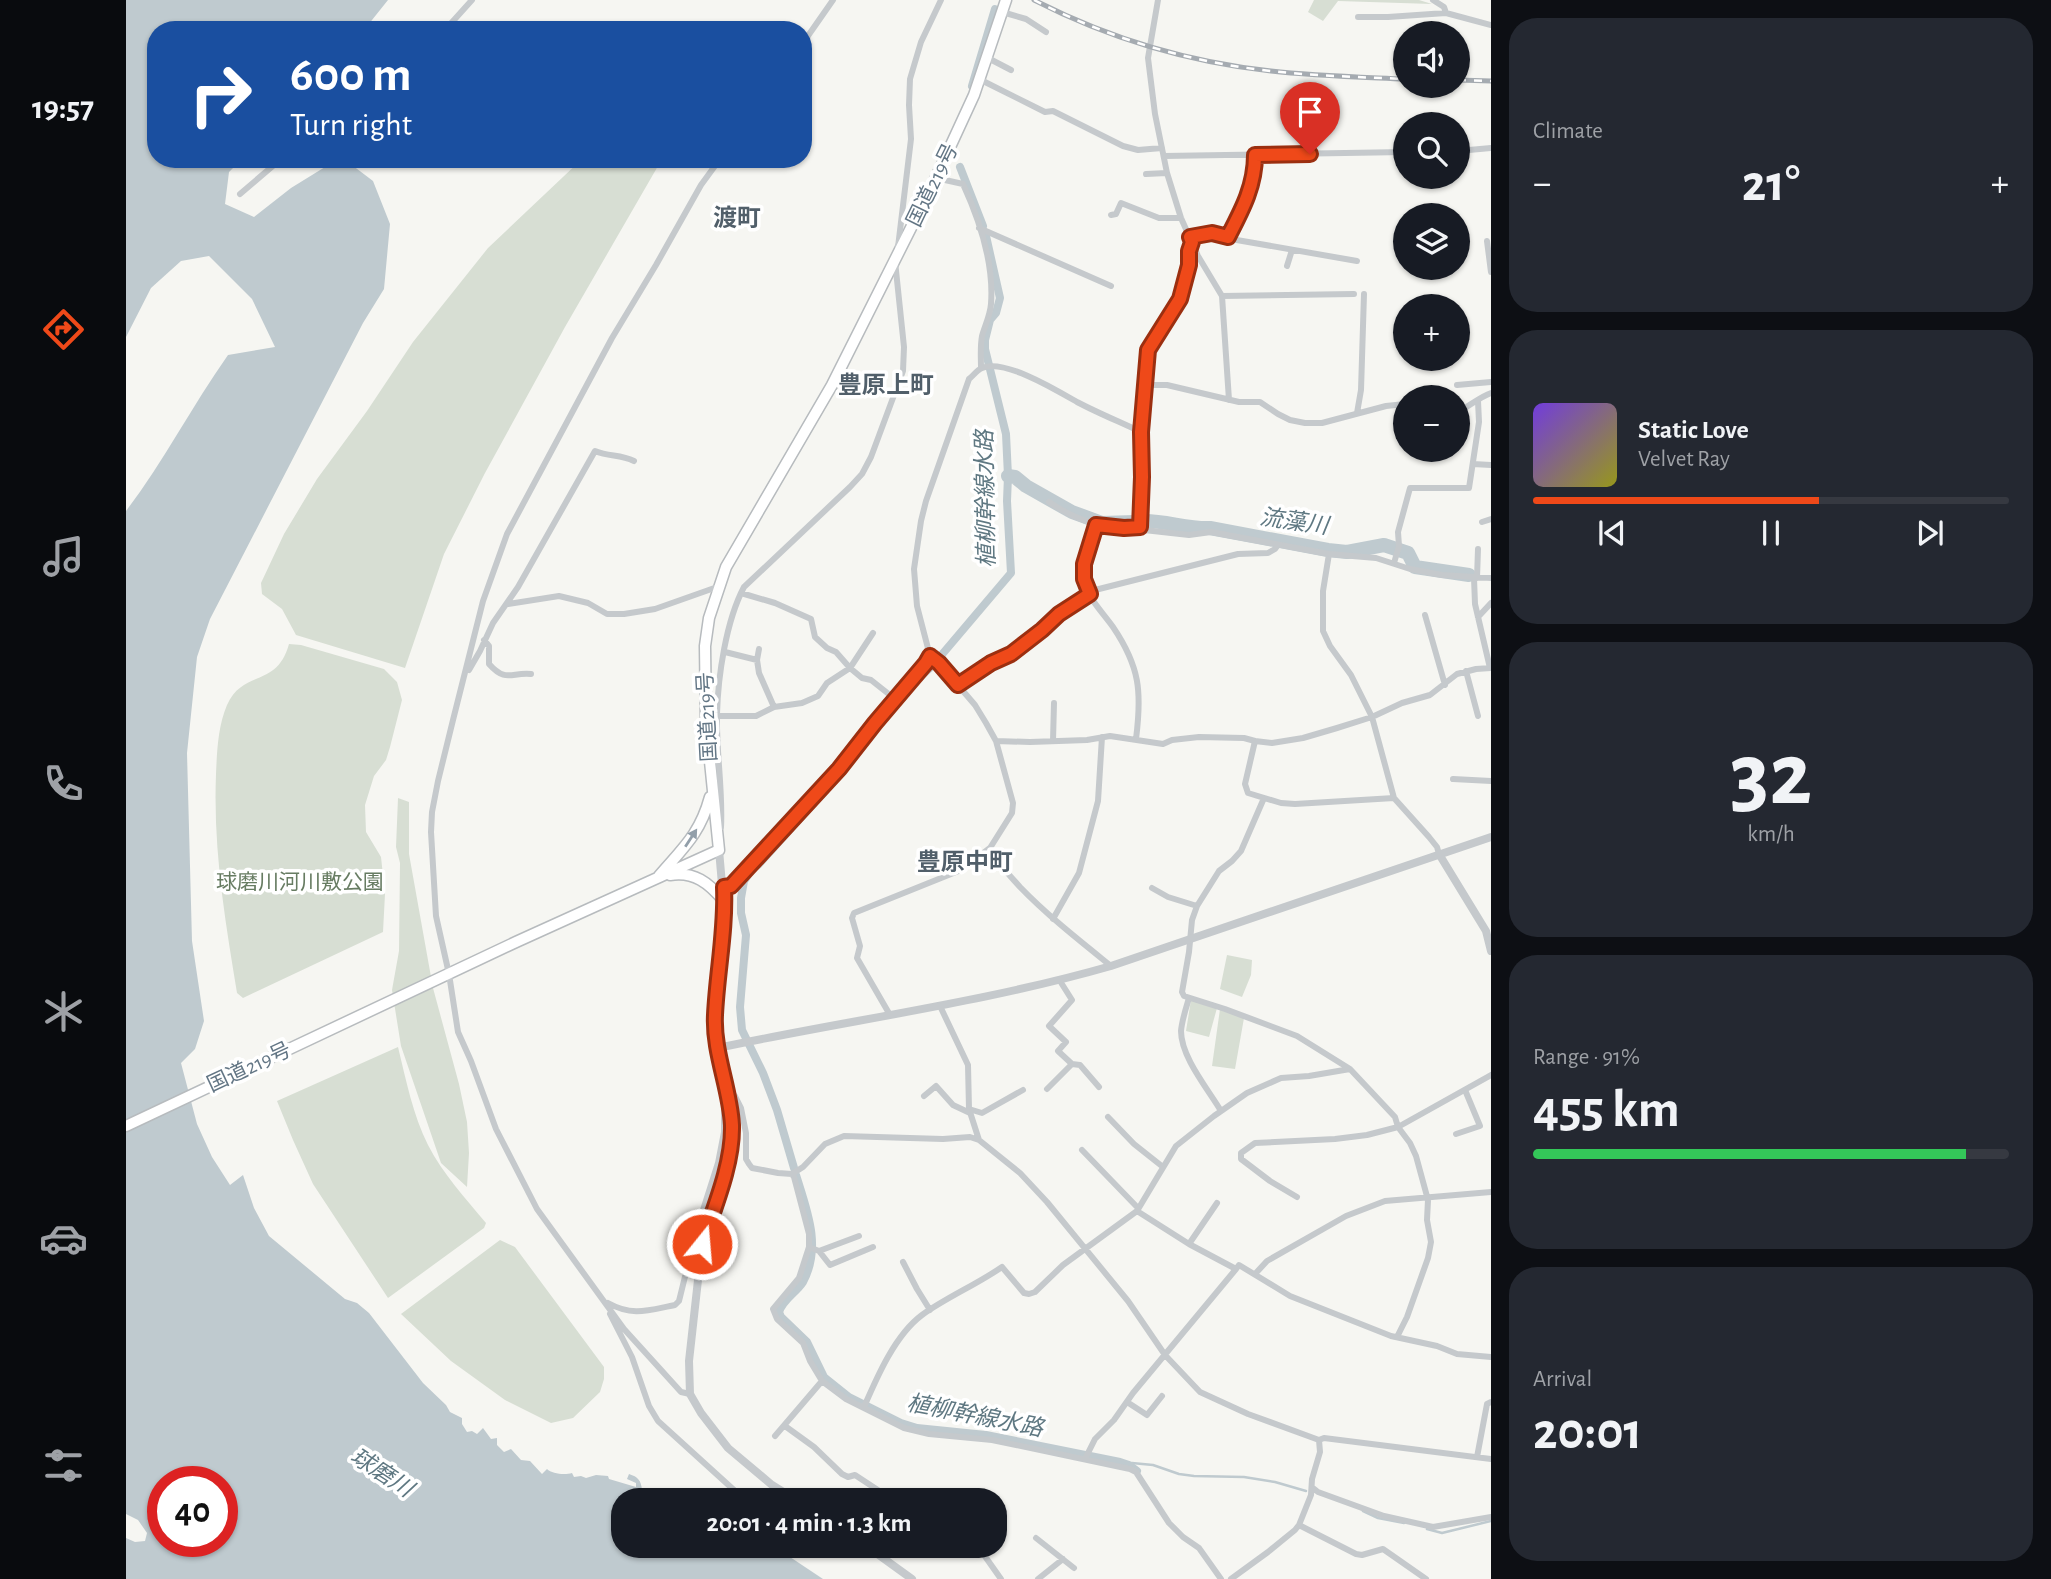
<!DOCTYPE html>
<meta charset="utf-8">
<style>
body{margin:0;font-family:"Alegreya Sans","Noto Sans JP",sans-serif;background:#242831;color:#f1f3f6;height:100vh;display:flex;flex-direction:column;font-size:26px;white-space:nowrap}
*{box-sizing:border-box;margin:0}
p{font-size:23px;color:#9ea1a6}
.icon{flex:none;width:38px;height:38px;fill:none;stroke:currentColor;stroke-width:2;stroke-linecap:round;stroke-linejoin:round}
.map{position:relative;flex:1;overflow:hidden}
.drawer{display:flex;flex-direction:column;gap:18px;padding:18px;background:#0d0f14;width:560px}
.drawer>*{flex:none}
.top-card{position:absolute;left:21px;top:21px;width:665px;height:147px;border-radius:28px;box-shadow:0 2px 5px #0004;background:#1a4fa0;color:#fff;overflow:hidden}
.tools{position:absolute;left:1267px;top:21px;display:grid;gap:14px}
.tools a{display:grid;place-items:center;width:77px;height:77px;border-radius:50%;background:#171b24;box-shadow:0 2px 5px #0004;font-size:35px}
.speed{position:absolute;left:21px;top:1466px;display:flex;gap:14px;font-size:35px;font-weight:700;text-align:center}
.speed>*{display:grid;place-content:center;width:91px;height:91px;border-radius:50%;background:#171b24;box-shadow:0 2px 5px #0004;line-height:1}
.speed .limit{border:10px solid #d22;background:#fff;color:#111}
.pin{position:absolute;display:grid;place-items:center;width:60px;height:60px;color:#fff;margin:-72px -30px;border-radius:50% 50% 50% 0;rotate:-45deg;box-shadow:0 0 7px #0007}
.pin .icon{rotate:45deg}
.me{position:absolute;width:77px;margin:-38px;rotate:17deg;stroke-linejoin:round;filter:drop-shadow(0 0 5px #0008)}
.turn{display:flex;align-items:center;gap:24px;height:147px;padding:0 28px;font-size:32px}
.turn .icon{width:91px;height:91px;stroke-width:2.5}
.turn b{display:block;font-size:49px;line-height:60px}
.big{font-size:52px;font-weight:700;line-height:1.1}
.drawer .tile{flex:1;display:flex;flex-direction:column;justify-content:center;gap:10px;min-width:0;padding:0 24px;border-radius:28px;background:#242831}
.drawer .dial{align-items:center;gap:0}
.dial b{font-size:91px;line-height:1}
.song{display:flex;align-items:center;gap:21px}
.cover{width:84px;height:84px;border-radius:10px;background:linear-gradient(135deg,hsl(260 70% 55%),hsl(60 70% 35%))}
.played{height:7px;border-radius:4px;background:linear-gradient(90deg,#ef4919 60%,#363941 60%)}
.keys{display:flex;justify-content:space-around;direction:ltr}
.heat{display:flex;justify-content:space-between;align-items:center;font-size:38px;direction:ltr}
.charge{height:10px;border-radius:5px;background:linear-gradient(90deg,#34c759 91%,#363941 0)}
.trip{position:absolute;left:485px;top:1488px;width:396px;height:70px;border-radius:28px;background:#171b24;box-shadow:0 2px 5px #0004;font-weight:700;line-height:70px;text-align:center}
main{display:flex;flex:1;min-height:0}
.tab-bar{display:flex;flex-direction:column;width:126px;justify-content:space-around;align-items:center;background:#090b0e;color:#9ea1a6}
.tab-bar .icon{width:49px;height:49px}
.tab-bar .current{color:#ef4919}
.tab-bar b{font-size:32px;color:#f1f3f6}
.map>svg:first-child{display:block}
</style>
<main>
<nav class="tab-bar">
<b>19:57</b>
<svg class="icon current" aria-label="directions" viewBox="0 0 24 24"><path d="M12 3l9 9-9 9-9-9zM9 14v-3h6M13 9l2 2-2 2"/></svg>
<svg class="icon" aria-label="music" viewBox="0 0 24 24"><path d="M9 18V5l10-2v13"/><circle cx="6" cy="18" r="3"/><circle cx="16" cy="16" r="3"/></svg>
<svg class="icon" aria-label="phone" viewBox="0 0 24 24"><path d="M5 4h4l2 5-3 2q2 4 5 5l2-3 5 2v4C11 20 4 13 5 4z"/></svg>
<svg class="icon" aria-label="climate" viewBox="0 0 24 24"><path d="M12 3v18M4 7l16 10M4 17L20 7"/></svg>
<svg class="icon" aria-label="car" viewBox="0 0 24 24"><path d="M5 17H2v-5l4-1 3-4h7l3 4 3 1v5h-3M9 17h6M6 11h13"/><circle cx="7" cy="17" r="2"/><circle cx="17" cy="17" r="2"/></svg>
<svg class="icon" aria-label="filters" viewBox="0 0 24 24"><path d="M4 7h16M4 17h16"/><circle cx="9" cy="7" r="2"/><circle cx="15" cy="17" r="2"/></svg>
</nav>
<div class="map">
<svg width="1365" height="1579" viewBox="0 0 1365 1579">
<rect width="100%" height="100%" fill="#f6f6f2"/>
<path fill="#d7ded3" d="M1188,0H1293L1306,4L1212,1L1197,21L1182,12Z
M456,159H530L532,166L439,327L359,473L318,554L279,668L170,635L156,609L136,594L135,583L158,534L191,479L241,411L287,342L362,248Z
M163,644L175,645L258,669L271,682L276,700L264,747L260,760L248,776L239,805L240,832L255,857L259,894L257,932L117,998L111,993C99,919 87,850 90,774C91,751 92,726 101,705C117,669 151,688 163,644Z
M272,798L283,802V854L307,988L333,1084L341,1122L343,1153L341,1187L315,1163L275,1046L266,990L273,951L274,863L270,847Z
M1101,955L1126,960L1125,975L1116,997L1094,989Z
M1065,1000L1091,1008L1083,1037L1060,1031Z
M1094,1009L1118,1018L1109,1069L1086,1066Z
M272,1047C280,1080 287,1115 302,1145C317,1174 339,1198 360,1223L358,1228L262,1298L187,1184L167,1140L151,1101Z
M374,1240L389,1247L478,1367V1379L474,1392L447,1418L425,1423L379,1400L325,1361L275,1314Z"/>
<path fill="#bfcacf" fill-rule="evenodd" d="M0,0H262L238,30H30V159H116L103,172L99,204L128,217L165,188L212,159H218L247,181L264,224L258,289L237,323L84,619L71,657L61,753L66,941L78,1021L69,1049L55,1063L71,1124L86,1157L104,1185L117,1175L128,1208L143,1236L219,1299L231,1303L243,1313L297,1383L320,1405L324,1412L336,1418V1424L341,1432L346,1431L351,1434L357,1428L365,1439L371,1438V1445L378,1452L385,1449L395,1460L404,1461L416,1474L421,1469C426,1474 439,1475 446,1473L448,1477L455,1476L460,1478L470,1475L482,1476L483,1479L510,1487V1483L501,1479L503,1474C512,1477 515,1480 516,1490L524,1492L526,1497L534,1499L497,1500V1545H646L697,1579H0V1538L9,1542L19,1541L21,1533L12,1520L0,1514V511C38,461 66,406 102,355L149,347L126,299L83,256L55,261L25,288L0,337ZM37,1482H96V1542H37Z"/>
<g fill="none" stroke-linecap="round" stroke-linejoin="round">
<path stroke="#bfcacf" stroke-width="2.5" d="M1003,1465L1006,1463L1027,1465L1053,1474L1068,1476L1118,1477L1149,1482L1180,1491
M1237,1511L1252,1518L1278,1523
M1301,1529L1316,1533L1365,1521"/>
<path stroke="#bfcacf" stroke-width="8" d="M846,86L869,9
M834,167L857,226
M813,658L885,573L881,501L882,476L880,434L859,349V340L864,320L870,313L874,298L860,236
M782,688L806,666
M668,1168L651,1110L637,1073L616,1030L614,1007L620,935L615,913V898L618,881L626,869L632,865L715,773L769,703
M670,1175C681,1210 696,1247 677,1282C670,1293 657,1299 653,1312L655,1317L681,1342L698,1377L723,1397L775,1423L791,1428L860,1435L994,1462L1003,1465L1011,1471"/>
<path stroke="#bfcacf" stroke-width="14" d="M882,476L889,477L900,486L946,512L976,523L1009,522
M1019,521C1041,521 1062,529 1084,528L1202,550L1221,552L1258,545L1282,553L1289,567L1343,575"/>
<g stroke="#b7bbbe" stroke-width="13">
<path id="trunk" d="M544,875C568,871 583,883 598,901
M533,876C557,848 574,834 584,797
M0,1126L390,942L593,850L580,722L579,646L583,618L600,567L706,385L807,184L848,95L880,0"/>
</g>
<path stroke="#c5c9cc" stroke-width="6" d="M1032,0L1022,58L1029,114L1041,173L1055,218L1072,256L1096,296L1103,400
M1307,0L1318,7L1320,13L1365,25
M876,12L900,19L920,32
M1232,17H1262L1320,13
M319,30L346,0
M677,43L707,0
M860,57L885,70
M853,79L919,112L927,111L997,146L1012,150L1036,148
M1332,151L1365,148
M1038,156L1279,152
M1020,174L1041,173
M810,178L837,184C854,221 868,264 865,304C864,316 859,325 856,336C854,347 855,357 855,368
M114,194L155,159
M985,215L990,214L995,203L1033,218H1055
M853,228L985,286
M1064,237L1086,233L1105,239L1231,261
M1102,237C1116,210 1129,186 1129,155
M1361,241L1365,272
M1066,242L1063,251V265L1054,299L1022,350L1015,432L1016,477L1014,527L1018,530L1063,535L1085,532L1203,554L1250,558L1284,569L1316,575L1365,578
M772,247L785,139L783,105L784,79L795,42L815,0
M1161,266L1166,250
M1096,296L1228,294
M1019,385H1041L1113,402H1134L1152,414L1164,420L1179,423H1196L1260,406L1279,404
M1331,385L1365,382
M1332,412C1342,407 1355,396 1365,393
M1231,413L1235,390L1238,294
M1347,464L1365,465
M923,502C952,522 979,529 1014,527
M1356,522L1365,519
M970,525C965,540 955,560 957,577C961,598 975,610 987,627C1014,667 1016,692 1010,739
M1203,554L1197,591V631L1204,646L1225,675L1246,717L1268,798L1303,837L1311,847L1313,854
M1268,563L1273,546L1272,532L1284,488H1343L1353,422L1352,401
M1348,578L1349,604L1364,668
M1351,578L1352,549
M615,593L649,603L685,619L689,637L701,648L710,652L724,668L736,678L745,680L769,699
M382,604L433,596L462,603L481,614H498L529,609L594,586
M1299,615L1319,685
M1352,617L1365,603
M358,640L363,646V664C380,683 385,672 405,674
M599,652L631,660L633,649
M631,660L633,673L648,707
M343,670L354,651L367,623L392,587L469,451C484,457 494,454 508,461
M1340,671L1352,716
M832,685L865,663L885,654L916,630L932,614L958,599L969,590L1112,554L1142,553L1149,549L1152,545
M591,716H630L648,707L676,703L692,696L701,683L724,668L747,633
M870,741L904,742L961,740L984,736L1037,744L1046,740L1073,737L1118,738L1129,741L1119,784L1122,793L1155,803L1169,804L1268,798
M927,741L928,703
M1129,741L1146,743L1177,738L1211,728L1246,717L1276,703L1304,695L1331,674L1350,669L1365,668
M1327,779L1365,781
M1138,798L1115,851L1106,861L1093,871L1071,906L1066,920L1063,952L1056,992L1058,996L1099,1009L1171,1036L1224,1069L1269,1117L1272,1127L1284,1143L1290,1156L1302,1200L1301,1220L1305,1242L1302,1258L1281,1317L1271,1337
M595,827C597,790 590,752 591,714C592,676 600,621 618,587L724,487L736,474L745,457L777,371L778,347L769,261
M864,848C872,863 883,875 894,887C922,916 954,941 985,966
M598,887L605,886L713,770L749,723L801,663L804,656
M1026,888L1042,897L1071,906
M927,919L953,873L972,801L976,737
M1063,998C1060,1008 1056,1020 1055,1031C1055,1057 1082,1089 1095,1111
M814,1006L842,1065L843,1109L853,1140
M764,1015L731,958L734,946L726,918L728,913L835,870L864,848L886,813L887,803L870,741L860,723L849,705L813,663L804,656L791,606L788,569L795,521L800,501L843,379C847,376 851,370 856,368C878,358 932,391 951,402C972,413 994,422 1015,432
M946,1064L954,1065L973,1087
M921,1089L946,1064L932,1051L940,1042L923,1026L946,1000L934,981
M603,1095L609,1096L615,1108L620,1133V1159L623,1164L626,1168L652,1173L666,1174L668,1177L683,1234V1247L673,1278L647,1309L651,1319L677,1343L684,1361L696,1381L720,1399L778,1428L803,1434L866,1440L1004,1469L1010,1472L1043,1523L1057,1537L1073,1548L1095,1579
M798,1096L810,1086L827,1105L844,1113
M843,1109L856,1113L897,1090
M982,1117L1008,1144L1037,1167
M1330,1134L1354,1126L1339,1090
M956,1150L1012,1208
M666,1174L677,1167L699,1144L718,1136L817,1139L844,1137L853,1140L894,1173L921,1202L1002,1301L1039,1355L1074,1392L1122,1414L1193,1440L1198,1438L1365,1459
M1171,1197L1144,1181L1115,1159V1153L1129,1143L1209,1139L1241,1135L1272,1127L1365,1075
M1011,1211L1063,1244L1110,1269L1113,1265L1164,1296L1265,1336L1311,1346L1331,1354L1365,1357
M1063,1244L1091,1203
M683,1247L693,1251L704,1265L747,1247
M693,1251L733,1236
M777,1262L791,1289L804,1310
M1129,1274L1141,1261L1220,1216L1259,1201L1365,1192
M482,1303C507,1317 523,1310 549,1305L553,1301L570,1232L592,1163L598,1132V1085
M484,1314L506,1357L523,1406L532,1421L619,1500
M564,1394L555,1392L498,1329L411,1209L370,1129L345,1061L332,1032L323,974L310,916L305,832L306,812L312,781L327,720L357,601L381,534L486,338L530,265L575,185L594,159
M1001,1402L1021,1415L1036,1396
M738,1407C751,1377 769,1335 796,1315C821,1297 850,1285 876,1267L898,1293L903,1294L909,1292L937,1265L1011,1211L1050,1146L1088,1116L1121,1093L1155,1078L1183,1076L1224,1069
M659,1426L688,1447L716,1474L722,1477L729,1475L767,1500
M649,1436L696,1381
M1351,1457L1361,1404L1365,1402
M959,1459L969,1439L988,1420L1007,1393L1110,1269
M1187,1488L1192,1492L1258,1516L1307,1527L1365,1517
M1173,1525L1230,1554L1236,1555L1257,1549L1300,1579
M910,1538L948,1568
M851,1545L875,1579
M912,1579L937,1559
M1105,1579L1142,1552L1169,1530L1173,1525L1185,1495L1186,1479L1194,1452L1193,1440"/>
<path stroke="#c5c9cc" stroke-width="8" d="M593,850L598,907L589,1016L592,1048L603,1095L606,1126L604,1153L576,1244L563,1361L564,1394L575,1413L602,1448L646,1485L670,1500
M1313,854L1360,931L1365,951
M592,1048C723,1020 856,1003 985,966L1365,837
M739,1545L786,1579"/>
<use href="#trunk" stroke="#fff" stroke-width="10"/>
<g stroke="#a5abb1" stroke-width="5">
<path id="rail" d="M908,0C982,38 1062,62 1145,71C1189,76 1234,77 1279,79
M1332,80L1365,81"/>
</g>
<use href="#rail" stroke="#fff" stroke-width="2.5" stroke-dasharray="8" stroke-linecap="butt"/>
</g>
<defs><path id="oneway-solid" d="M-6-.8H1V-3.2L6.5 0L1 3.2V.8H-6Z" transform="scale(1.75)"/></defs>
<use fill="#929faa" href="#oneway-solid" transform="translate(565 838) rotate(-57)"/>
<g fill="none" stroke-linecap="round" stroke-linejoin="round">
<g stroke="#9b2f10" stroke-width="18">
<path id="route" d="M576,1244C588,1208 607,1164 606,1125C604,1088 587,1052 589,1015C591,972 600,930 598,887L605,886L713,769L749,723L800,663L804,656L813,663L832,685L865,663L885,654L916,630L933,614L964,594L958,579V564L970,525L998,528L1014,527L1016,477L1015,432L1022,350L1054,299L1063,265V251L1066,242L1064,237L1086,233L1102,237C1116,210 1129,186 1129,155L1184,154"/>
</g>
<use href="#route" stroke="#ef4919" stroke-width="12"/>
</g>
<g text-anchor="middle" stroke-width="7" stroke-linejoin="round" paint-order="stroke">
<g font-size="21" fill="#637685" stroke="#fff">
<text transform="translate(806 185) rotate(-64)" y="7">国道219号</text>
<text transform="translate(581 717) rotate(-93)" y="7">国道219号</text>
<text transform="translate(123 1067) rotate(-25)" y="7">国道219号</text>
</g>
<g font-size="21" fill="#677c62" stroke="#fff">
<text x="174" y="889">球磨川河川敷公園</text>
</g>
<g font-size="23" font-style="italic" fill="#5f7882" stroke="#fff">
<text transform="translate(859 499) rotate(-91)" y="8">植柳幹線水路</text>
<text transform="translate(1168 521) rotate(8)" y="8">流藻川</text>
<text transform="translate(849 1415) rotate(11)" y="8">植柳幹線水路</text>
<text transform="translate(256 1472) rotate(33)" y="8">球磨川</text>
</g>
<g font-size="24" font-weight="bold" fill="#515f6a" stroke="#fff">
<text x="611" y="226">渡町</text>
<text x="760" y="393">豊原上町</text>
<text x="839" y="870">豊原中町</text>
</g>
</g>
</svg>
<div class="tools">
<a><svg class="icon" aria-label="sound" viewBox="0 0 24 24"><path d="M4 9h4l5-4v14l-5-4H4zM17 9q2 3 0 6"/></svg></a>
<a><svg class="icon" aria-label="search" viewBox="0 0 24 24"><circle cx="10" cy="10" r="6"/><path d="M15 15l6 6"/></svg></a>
<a><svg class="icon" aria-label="layers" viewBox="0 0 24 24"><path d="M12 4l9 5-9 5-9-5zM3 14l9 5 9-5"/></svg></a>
<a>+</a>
<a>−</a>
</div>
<div class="speed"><div class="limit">40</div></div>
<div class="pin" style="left:1184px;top:154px;background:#d93025"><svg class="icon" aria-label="arrive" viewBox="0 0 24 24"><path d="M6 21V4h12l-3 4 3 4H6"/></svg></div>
<svg class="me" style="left:576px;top:1244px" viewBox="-20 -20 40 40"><circle r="17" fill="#ef4919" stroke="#fff" stroke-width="3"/><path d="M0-11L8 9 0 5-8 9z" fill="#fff"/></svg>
<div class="trip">20:01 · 4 min · 1.3 km</div>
<div class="top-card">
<div class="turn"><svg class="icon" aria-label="right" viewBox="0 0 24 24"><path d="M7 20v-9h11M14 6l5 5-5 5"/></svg><div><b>600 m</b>Turn right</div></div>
</div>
</div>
<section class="drawer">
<div class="tile"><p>Climate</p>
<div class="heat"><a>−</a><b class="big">21°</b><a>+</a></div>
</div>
<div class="tile">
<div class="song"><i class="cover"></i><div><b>Static Love</b><p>Velvet Ray</p></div></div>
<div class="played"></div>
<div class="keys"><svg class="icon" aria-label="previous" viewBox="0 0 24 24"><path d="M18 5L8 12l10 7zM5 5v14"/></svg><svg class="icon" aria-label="pause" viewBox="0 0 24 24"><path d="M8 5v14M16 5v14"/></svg><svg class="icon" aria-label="next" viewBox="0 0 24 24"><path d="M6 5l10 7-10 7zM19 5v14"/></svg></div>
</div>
<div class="tile dial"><b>32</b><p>km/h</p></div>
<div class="tile"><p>Range · 91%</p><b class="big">455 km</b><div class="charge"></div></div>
<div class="tile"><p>Arrival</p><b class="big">20:01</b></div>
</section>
</main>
